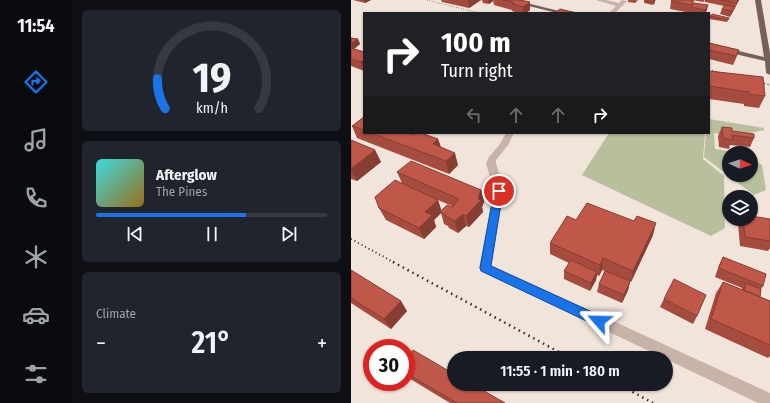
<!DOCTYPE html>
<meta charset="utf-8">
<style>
body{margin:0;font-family:"Fira Sans Condensed",sans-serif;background:#20242c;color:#f1f3f6;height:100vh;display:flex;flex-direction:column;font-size:15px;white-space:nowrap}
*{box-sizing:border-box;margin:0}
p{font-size:13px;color:#9ea1a6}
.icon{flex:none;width:22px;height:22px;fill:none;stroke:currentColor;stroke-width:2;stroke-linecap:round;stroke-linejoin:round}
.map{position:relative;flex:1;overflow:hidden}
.drawer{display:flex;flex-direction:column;gap:10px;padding:10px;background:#0d0f14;width:279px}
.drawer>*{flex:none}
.hud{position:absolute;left:12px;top:12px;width:347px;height:122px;border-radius:0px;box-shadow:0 1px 3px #0004;background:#202124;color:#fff;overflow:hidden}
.needle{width:26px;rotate:94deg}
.fabs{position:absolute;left:371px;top:146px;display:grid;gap:8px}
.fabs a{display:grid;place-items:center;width:36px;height:36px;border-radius:50%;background:#171b24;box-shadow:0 1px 3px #0004;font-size:20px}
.speed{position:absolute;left:12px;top:339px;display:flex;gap:8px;font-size:20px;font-weight:700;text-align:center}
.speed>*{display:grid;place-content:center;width:52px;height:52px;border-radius:50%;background:#171b24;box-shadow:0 1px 3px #0004;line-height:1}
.speed .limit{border:6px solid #d22;background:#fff;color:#111}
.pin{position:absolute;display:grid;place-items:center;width:34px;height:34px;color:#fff;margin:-17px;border:2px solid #fff;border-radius:50%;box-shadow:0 1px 4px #0007}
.me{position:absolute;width:44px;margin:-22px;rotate:295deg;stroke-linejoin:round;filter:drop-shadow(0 0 3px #0008)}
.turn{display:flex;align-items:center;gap:14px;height:84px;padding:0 12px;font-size:18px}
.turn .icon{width:52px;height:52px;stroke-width:2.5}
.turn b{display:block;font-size:28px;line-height:34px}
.lanes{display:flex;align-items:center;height:38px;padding:0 12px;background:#0003;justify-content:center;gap:20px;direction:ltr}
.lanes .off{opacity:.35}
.big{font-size:30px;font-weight:600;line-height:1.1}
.drawer .card{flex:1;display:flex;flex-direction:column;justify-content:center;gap:6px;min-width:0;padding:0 14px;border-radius:6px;background:#20242c}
.drawer .dial{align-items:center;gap:0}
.dial svg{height:104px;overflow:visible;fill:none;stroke:#363941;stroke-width:7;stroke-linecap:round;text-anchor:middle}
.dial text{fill:#f1f3f6;stroke:none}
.song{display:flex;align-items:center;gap:12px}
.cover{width:48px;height:48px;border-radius:6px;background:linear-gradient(135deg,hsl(180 70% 55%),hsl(40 70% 35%))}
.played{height:4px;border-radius:2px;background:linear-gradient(90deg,#1a73e8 65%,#363941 65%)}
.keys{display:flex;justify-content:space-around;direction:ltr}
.heat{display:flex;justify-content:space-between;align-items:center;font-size:22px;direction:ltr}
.trip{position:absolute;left:96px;top:351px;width:226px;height:40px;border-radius:20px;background:#171b24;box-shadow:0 1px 3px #0004;font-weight:600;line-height:40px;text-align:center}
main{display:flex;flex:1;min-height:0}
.dock{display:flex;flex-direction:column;width:72px;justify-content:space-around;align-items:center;background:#090b0e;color:#9ea1a6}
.dock .icon{width:28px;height:28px}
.dock .on{color:#1a73e8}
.dock b{font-size:18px;color:#f1f3f6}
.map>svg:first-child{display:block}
</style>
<main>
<nav class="dock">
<b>11:54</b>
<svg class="icon on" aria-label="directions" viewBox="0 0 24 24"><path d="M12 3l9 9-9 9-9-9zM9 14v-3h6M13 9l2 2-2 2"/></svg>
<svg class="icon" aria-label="music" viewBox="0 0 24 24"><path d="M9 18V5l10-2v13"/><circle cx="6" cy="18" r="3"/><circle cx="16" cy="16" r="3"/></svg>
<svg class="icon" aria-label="phone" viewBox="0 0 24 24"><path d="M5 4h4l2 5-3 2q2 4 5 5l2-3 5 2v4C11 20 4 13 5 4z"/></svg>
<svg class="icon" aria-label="climate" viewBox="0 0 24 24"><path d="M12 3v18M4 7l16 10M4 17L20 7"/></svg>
<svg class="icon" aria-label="car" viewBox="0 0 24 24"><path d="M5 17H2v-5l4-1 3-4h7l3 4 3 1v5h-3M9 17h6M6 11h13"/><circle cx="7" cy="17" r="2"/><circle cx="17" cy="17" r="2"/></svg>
<svg class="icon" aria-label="filters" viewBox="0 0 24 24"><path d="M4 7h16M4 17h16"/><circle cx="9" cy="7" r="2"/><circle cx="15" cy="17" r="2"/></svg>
</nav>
<section class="drawer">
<div class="card dial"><svg viewBox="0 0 100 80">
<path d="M14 69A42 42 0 1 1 86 69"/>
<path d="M14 69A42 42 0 0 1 8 46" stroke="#1a73e8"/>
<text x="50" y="56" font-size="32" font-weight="700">19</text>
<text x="50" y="72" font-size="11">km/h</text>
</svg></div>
<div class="card">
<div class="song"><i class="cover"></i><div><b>Afterglow</b><p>The Pines</p></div></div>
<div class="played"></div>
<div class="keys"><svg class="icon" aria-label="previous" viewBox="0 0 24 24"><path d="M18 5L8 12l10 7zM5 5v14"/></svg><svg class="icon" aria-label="pause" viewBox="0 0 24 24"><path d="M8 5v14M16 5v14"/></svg><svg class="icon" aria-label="next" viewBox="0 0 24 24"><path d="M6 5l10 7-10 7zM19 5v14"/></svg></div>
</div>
<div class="card"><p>Climate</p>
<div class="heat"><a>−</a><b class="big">21°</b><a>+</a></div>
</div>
</section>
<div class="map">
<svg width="419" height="403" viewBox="0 0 419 403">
<rect width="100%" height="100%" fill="#f0e4db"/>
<path fill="#b7bf9c" d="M358,119L413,128V130L385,136L363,133L364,149L383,152L378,153V175H400V167L403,168L406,162L411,165L415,190L403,195L353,157L355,133H358Z
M258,133H354L352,159L373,176L374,228L360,236L231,175Z"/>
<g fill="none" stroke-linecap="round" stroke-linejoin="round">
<path fill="#c8b3a8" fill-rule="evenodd" d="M245,0H255L268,3L271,0L276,1L264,13H258L265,6Z
M155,133H163L157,145L145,160V163L153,191L140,265L419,393V403H407L130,271L128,268L143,191L135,163L138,157L149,144Z"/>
<path fill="#766059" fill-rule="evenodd" d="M154,0H164L216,13H206Z
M404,0H410L419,53V75L415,73L414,61L358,48V44L413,57Z"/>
<path stroke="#352a28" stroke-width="1" stroke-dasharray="0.5 2" stroke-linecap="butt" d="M76,0L128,13"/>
<path stroke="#352a28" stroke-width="1.5" stroke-dasharray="1 2.5" stroke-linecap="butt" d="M358,70L375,74
M403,81L419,85"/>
<path stroke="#352a28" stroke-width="2" stroke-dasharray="1 3" stroke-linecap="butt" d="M0,239L44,263"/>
<path stroke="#352a28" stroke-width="2.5" stroke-dasharray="1.5 4" stroke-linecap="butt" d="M42,262L219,358
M267,384L302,403"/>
</g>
<path fill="#a54c3f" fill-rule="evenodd" d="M2,0H20L14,3Z
M90,0H130L118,8L91,2Z
M131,0H142V1L138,4L132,3Z
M142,0H169L179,2V10L175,13H167L161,11V10L143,5Z
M277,0H287L284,3L277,2Z
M294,0H305L304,1V3L302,5L293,3Z
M341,0H388L379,17L369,14L371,9L373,6L354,2V0L352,2Z
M320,1L343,3L356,10L354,13H340L319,9Z
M359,16L378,18L376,22L358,19Z
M0,38L7,39L9,44L3,49L13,52V71L0,66Z
M358,43L388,50L382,65L358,59Z
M358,71L414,96L408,108L393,106V104L358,99Z
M13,117V133H58L63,135L87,139L90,147L107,165L98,174L6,138L1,126Z
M371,127L381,131L403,138L399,147L379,145L378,149L368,147L367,136Z
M0,140L24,150L30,162L6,181L0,179Z
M46,172L130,190L133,202L131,207L132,212L118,227L115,226L107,233L98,228L97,226L93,224L90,213L83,220L85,227L73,239L35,220L28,208L51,183ZM87,200L101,206L90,211Z
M389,219H400L419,221V248L417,251L389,246L387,224Z
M225,220L302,235L280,282H279L277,290L271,303L246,292L248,284L254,271L251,270L248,276L246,275L245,280L239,291L213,279V271L218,263L199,254V243Z
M372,257L412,286L410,289L409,297L419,301V356L417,358L354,329L365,293L372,282L391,290V288L364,277L368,265Z
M0,270L56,311L40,329L0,303Z
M313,299L346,316L342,324L309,307Z
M55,360L154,403H99L56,377L55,376Z"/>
<path fill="#863e33" d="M13,0H20L14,3Z
M117,0H130L118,8Z
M137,0H142V1L138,4Z
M387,0H388L379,17L381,11L384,7Z
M179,2V10L175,13H172V7Z
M357,5L356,10L354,13H353L354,10Z
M7,39L9,44L2,50L0,44Z
M388,50L385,58L382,65L385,56Z
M13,60V70L10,62Z
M87,139L91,151L82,144Z
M24,150L30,162L6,181L0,170V169Z
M104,153L107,165L98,174L95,161Z
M130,190L133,202L131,207L132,212L118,227L115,216L127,199Z
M87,200L91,212H89L90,213L83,220L85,227L73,239L68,228L74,212Z
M112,214L115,226L107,233L104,221Z
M305,223L302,235L280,282L282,271Z
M252,258L251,270L248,276L249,265Z
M246,272L245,280L239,291L240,283Z
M279,281L277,290L271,303L273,295Z
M50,301L56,311L40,329L33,319Z"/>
<path fill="#c05849" stroke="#863e33" d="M152,0H169L179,2L172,7L161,3L162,2Z
M294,0H304L302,2L293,1Z
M321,0H340L343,1L340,5L320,1Z
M369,0H387L385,3Z
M343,3L357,5L354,10L340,7Z
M374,5L384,7L381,11L371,9Z
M209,9L226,13H204Z
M361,14L378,18L377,20L359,16Z
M0,38L7,39L0,44Z
M358,43L388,50L385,56L358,50Z
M0,48L13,52V60L10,62L0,59Z
M358,71L412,77L414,96L398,94V92L358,86Z
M13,117V130L1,126Z
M371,127L381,128V131L403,134V138L381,135L382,140L372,138Z
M20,133H58L63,135L65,133H70L87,139L82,144L104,153L95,161Z
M0,140L24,150L0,169Z
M60,161L130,190L127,199L130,200L115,216L112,214L104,221L94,216L95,215L89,212L96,205L101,207L108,199L46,172Z
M44,180L87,200L74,212L81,215L68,228L28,208L24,197Z
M236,203L283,221L286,216L305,223L282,271L252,258L249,265L199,243L216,216L225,220Z
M400,216L419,219V241L394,237L392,219H400Z
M372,257L415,274L412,286L368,268Z
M220,260L246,272L240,283L213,271Z
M0,270L50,301L33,319L0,298Z
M254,271L279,281L273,295L248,284Z
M323,279L355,295L346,316L313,299Z
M372,282L419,301V345L360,319Z
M395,283L410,289L409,297L393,290Z
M62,350L103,374V384H121L154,403H106L55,373V360Z"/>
<path fill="#1a73e8" stroke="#114b97" d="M148,187L152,191L140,266L252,317L254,321L252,325L248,326L244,325L130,271L129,268L143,191Z"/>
</svg>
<div class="fabs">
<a><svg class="needle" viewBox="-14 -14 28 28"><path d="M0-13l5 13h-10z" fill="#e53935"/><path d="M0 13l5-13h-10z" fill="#9ea1a6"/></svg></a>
<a><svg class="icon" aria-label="layers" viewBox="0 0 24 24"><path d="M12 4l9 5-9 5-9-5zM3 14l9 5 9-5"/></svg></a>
</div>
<div class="speed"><div class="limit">30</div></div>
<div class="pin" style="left:148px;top:191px;background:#d93025"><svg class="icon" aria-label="arrive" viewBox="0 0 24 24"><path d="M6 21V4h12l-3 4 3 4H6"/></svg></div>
<svg class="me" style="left:248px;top:321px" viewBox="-20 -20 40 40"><path d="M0-17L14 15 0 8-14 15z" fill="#1a73e8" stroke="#fff" stroke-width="4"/></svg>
<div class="trip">11:55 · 1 min · 180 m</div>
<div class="hud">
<div class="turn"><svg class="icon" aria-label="right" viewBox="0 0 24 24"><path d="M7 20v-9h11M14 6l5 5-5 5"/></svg><div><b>100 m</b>Turn right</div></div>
<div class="lanes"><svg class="icon off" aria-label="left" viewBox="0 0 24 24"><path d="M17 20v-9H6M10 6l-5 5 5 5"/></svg><svg class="icon off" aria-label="ahead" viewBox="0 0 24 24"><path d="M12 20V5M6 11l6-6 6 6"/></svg><svg class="icon off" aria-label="ahead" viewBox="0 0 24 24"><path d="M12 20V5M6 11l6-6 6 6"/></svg><svg class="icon" aria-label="right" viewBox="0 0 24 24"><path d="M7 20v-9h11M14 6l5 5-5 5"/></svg></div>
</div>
</div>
</main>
